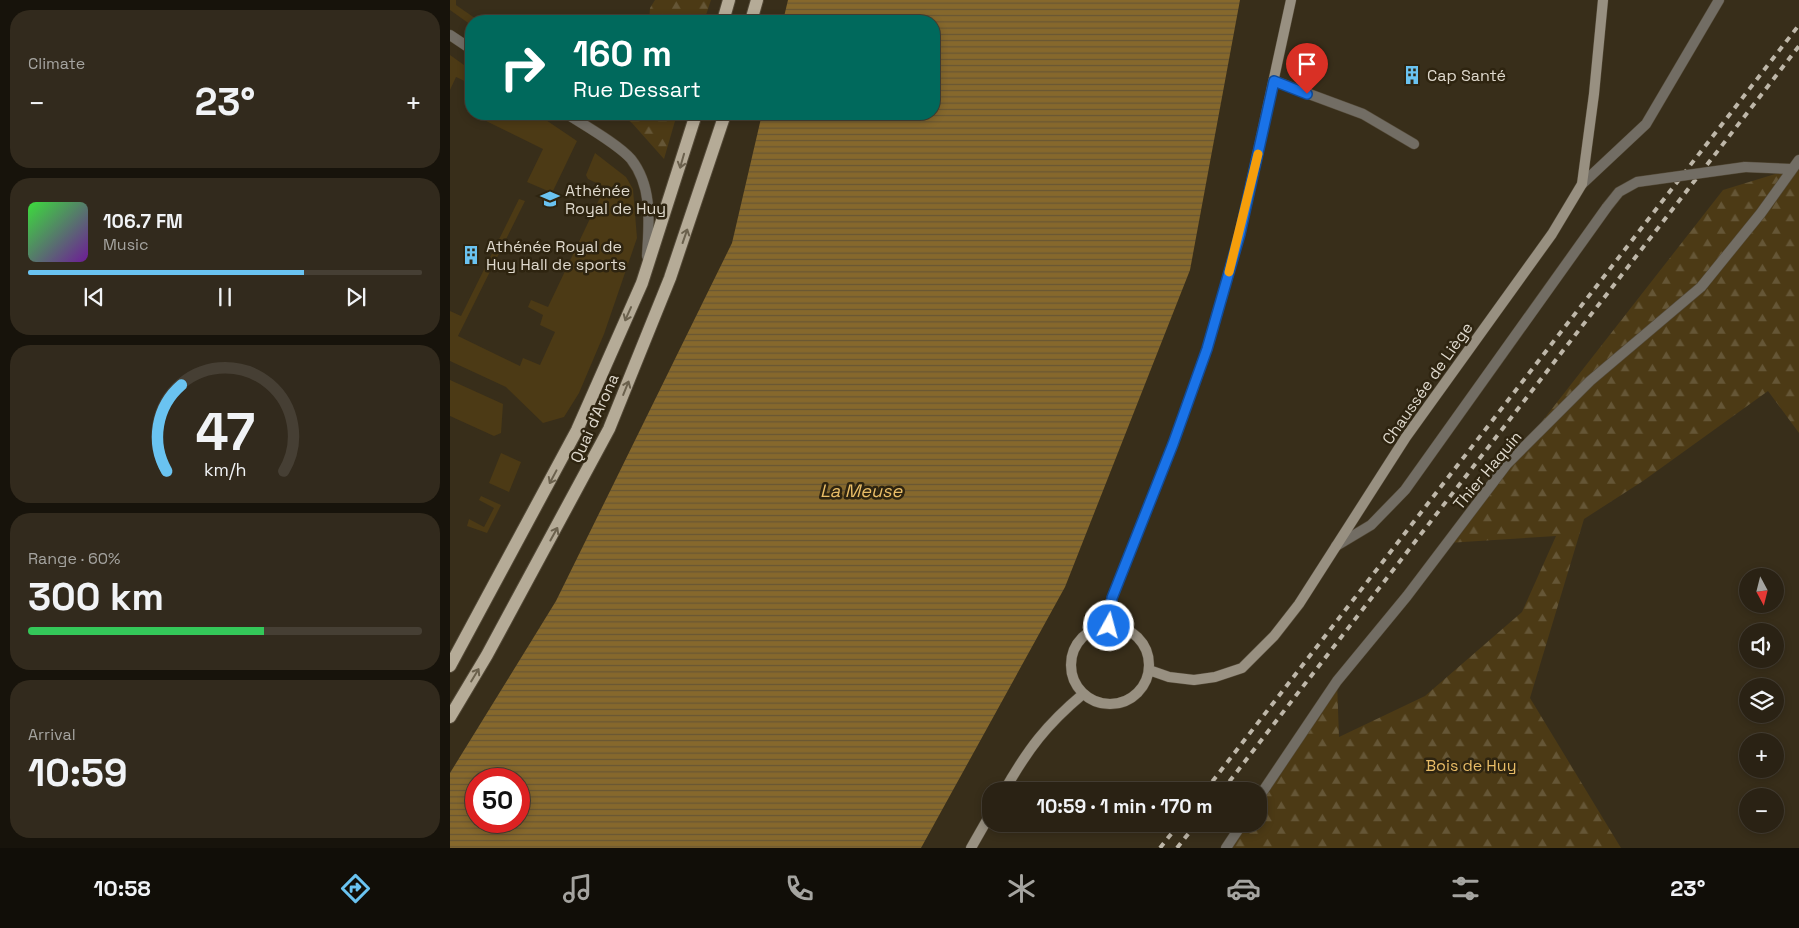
<!DOCTYPE html>
<meta charset="utf-8">
<style>
body{margin:0;font-family:"Space Grotesk",sans-serif;background:#322a1d;color:#f1f3f6;height:100vh;display:flex;flex-direction:column;font-size:19px;white-space:nowrap}
*{box-sizing:border-box;margin:0}
p{font-size:16px;color:#a5a4a0}
.icon{flex:none;width:28px;height:28px;fill:none;stroke:currentColor;stroke-width:2;stroke-linecap:round;stroke-linejoin:round}
.map{position:relative;flex:1;overflow:hidden}
.panel{display:flex;flex-direction:column;gap:10px;padding:10px;background:#17130b;width:450px}
.panel>*{flex:none}
.guide{position:absolute;left:15px;top:15px;width:475px;height:105px;border-radius:20px;box-shadow:0 2px 8px #0003,0 0 0 1px #463f34;background:#00695c;color:#fff;overflow:hidden}
.needle{width:32px;rotate:173deg}
.fabs{position:absolute;left:1289px;top:568px;display:grid;gap:10px}
.fabs a{display:grid;place-items:center;width:45px;height:45px;border-radius:50%;background:#2a2214;box-shadow:0 2px 8px #0003,0 0 0 1px #463f34;font-size:25px}
.speed{position:absolute;left:15px;top:768px;display:flex;gap:10px;font-size:25px;font-weight:700;text-align:center}
.speed>*{display:grid;place-content:center;width:65px;height:65px;border-radius:50%;background:#2a2214;box-shadow:0 2px 8px #0003,0 0 0 1px #463f34;line-height:1}
.speed .limit{border:8px solid #d22;background:#fff;color:#111}
.pin{position:absolute;display:grid;place-items:center;width:42px;height:42px;color:#fff;margin:-51px -21px;border-radius:50% 50% 50% 0;rotate:-45deg;box-shadow:0 0 5px #0007}
.pin .icon{rotate:45deg}
.me{position:absolute;width:55px;margin:-28px;rotate:7deg;stroke-linejoin:round;filter:drop-shadow(0 0 4px #0008)}
.turn{display:flex;align-items:center;gap:18px;height:105px;padding:0 25px;font-size:22px}
.turn .icon{width:65px;height:65px;stroke-width:2.5}
.turn b{display:block;font-size:35px;line-height:42px}
.big{font-size:38px;font-weight:600;line-height:1.1}
.panel .card{flex:1;display:flex;flex-direction:column;justify-content:center;gap:8px;min-width:0;padding:0 18px;border-radius:20px;background:#322a1d}
.panel .dial{align-items:center;gap:0}
.dial svg{height:130px;overflow:visible;fill:none;stroke:#463f34;stroke-width:7;stroke-linecap:round;text-anchor:middle}
.dial text{fill:#f1f3f6;stroke:none}
.song{display:flex;align-items:center;gap:15px}
.cover{width:60px;height:60px;border-radius:8px;background:linear-gradient(135deg,hsl(120 70% 55%),hsl(280 70% 35%))}
.played{height:5px;border-radius:2px;background:linear-gradient(90deg,#6ac3f1 70%,#463f34 70%)}
.keys{display:flex;justify-content:space-around;direction:ltr}
.heat{display:flex;justify-content:space-between;align-items:center;font-size:28px;direction:ltr}
.charge{height:8px;border-radius:4px;background:linear-gradient(90deg,#34c759 60%,#463f34 0)}
.trip{position:absolute;left:532px;top:782px;width:285px;height:50px;border-radius:20px;background:#2a2214;box-shadow:0 2px 8px #0003,0 0 0 1px #463f34;font-weight:600;line-height:50px;text-align:center}
.menu{display:flex;height:80px;justify-content:space-around;align-items:center;background:#110e08;color:#a5a4a0}
.menu .icon{width:35px;height:35px}
.menu .active{color:#6ac3f1}
.menu b{font-size:22px;color:#f1f3f6}
main{display:flex;flex:1;min-height:0}
.map>svg:first-child{display:block}
</style>
<main>
<section class="panel">
<div class="card"><p>Climate</p>
<div class="heat"><a>−</a><b class="big">23°</b><a>+</a></div>
</div>
<div class="card">
<div class="song"><i class="cover"></i><div><b>106.7 FM</b><p>Music</p></div></div>
<div class="played"></div>
<div class="keys"><svg class="icon" aria-label="previous" viewBox="0 0 24 24"><path d="M18 5L8 12l10 7zM5 5v14"/></svg><svg class="icon" aria-label="pause" viewBox="0 0 24 24"><path d="M8 5v14M16 5v14"/></svg><svg class="icon" aria-label="next" viewBox="0 0 24 24"><path d="M6 5l10 7-10 7zM19 5v14"/></svg></div>
</div>
<div class="card dial"><svg viewBox="0 0 100 80">
<path d="M14 69A42 42 0 1 1 86 69"/>
<path d="M14 69A42 42 0 0 1 23 16" stroke="#6ac3f1"/>
<text x="50" y="56" font-size="32" font-weight="700">47</text>
<text x="50" y="72" font-size="11">km/h</text>
</svg></div>
<div class="card"><p>Range · 60%</p><b class="big">300 km</b><div class="charge"></div></div>
<div class="card"><p>Arrival</p><b class="big">10:59</b></div>
</section>
<div class="map">
<svg width="1349" height="848" viewBox="0 0 1349 848">
<defs>
<pattern id="forest-firs" width="22" height="20" patternUnits="userSpaceOnUse" patternTransform="scale(1.25)"><rect width="22" height="20" fill="#4c3a15"/><path d="M5 1l3.5 6h-7zM16 11l3.5 6h-7z" fill="#655636"/></pattern>
<pattern id="water-rules" width="6" height="5" patternUnits="userSpaceOnUse" patternTransform="scale(1.25)"><rect width="6" height="5" fill="#86682c"/><path d="M0 2.5h6" fill="none" stroke="#685634"/></pattern>
</defs>
<rect width="100%" height="100%" fill="#382e1a"/>
<path fill="#4c3a15" d="M0,0H6V5L29,21H21V25L0,10Z
M0,55L21,70V84L6,77L0,90Z
M30,114H87L127,141L103,191H98L77,182L93,149L34,120L36,117Z
M145,153L176,177L183,189L187,238L154,334L129,393L114,417L93,423L56,387L0,361V311L11,316L69,199L75,201L8,336L70,366L73,358L90,365L105,332L90,325L93,315L78,307L81,300L98,307L155,187L138,179L136,175Z
M0,380L53,404L51,433L44,436L0,416Z
M51,453L71,462L59,492L39,483Z
M31,496L51,505L37,533L17,526L19,519L34,527L44,508L29,500Z"/>
<path fill="url(#forest-firs)" d="M205,0H261L254,21H199L200,8Z
M169,114H227L214,159L182,123Z
M1349,160V433L1318,391L1193,481L1134,519L1080,698L1171,848H776L792,824H809V799L887,681L889,737L975,696L1072,612L1106,536L997,543L1273,190L1341,169Z"/>
<path fill="url(#water-rules)" fill-rule="evenodd" d="M338,0H790L740,270L615,587L471,848H0V773L106,601L282,243L312,114H484V21H333ZM26,779H69V821H26Z"/>
<g fill="none" stroke-linecap="round" stroke-linejoin="round">
<g stroke="#534937" stroke-width="11">
<path id="street" d="M0,35L21,49
M824,81L913,114L964,144
M117,114C134,125 168,144 181,159C203,187 199,223 197,256
M1295,167L1341,169
M1132,184L1196,124L1269,0
M886,546L921,525L955,490L1157,207
M809,797L887,681L957,596L1057,464L1140,381L1251,287L1311,213L1349,160
M776,848L792,824"/>
</g>
<g stroke="#534937" stroke-width="11">
<path id="secondary" d="M659,625L662,598L723,444L757,349L790,234L841,0
M621 665a39 39 0 1 1 78 0a39 39 0 1 1-78 0Z
M699,670L719,677L744,680L765,677L792,668L824,636L849,604L956,437L1102,234L1132,184L1144,94L1153,0
M554,791C578,749 596,725 633,694
M521,848L541,813"/>
</g>
<g stroke="#534937" stroke-width="14">
<path id="primary" d="M273,21L279,0
M301,21L307,0
M0,666L127,430L192,283L246,114
M0,717L37,655L159,429L220,278L275,114"/>
</g>
<use href="#street" stroke="#726d64" stroke-width="10"/>
<use href="#secondary" stroke="#989081" stroke-width="10"/>
<use href="#primary" stroke="#b5ab97" stroke-width="12"/>
<path stroke="#beb7a9" stroke-width="4" stroke-dasharray="6 6" stroke-linecap="butt" d="M755,791L1349,25
M772,791L1349,46
M710,848L729,824
M727,848L746,824"/>
<g stroke="#534937" stroke-width="11" stroke-linecap="butt">
<path id="street-bridge" d="M1157,207L1169,192L1187,182L1295,167"/>
</g>
<use href="#street-bridge" stroke="#726d64" stroke-width="10"/>
</g>
<defs><path id="oneway-shaft" d="M-6 0H5M1.5-3L5.5 0L1.5 3" fill="none" stroke-width="1.6" stroke-linecap="round" stroke-linejoin="round" transform="scale(1.25)"/></defs>
<g stroke="#6b614d">
<use href="#oneway-shaft" transform="translate(232 161) rotate(106)"/>
<use href="#oneway-shaft" transform="translate(235 236) rotate(-71)"/>
<use href="#oneway-shaft" transform="translate(178 314) rotate(114)"/>
<use href="#oneway-shaft" transform="translate(176 388) rotate(-68)"/>
<use href="#oneway-shaft" transform="translate(103 477) rotate(118)"/>
<use href="#oneway-shaft" transform="translate(104 534) rotate(-61)"/>
<use href="#oneway-shaft" transform="translate(25 675) rotate(-59)"/>
</g>
<g fill="none" stroke-linecap="round" stroke-linejoin="round">
<g stroke="#114b97" stroke-width="12">
<path id="route" d="M659,626L662,598L723,444L757,349L790,234L824,81L857,94"/>
</g>
<use href="#route" stroke="#1a73e8" stroke-width="9"/>
<path stroke="#f59e0b" stroke-width="9" d="M779,272L808,154"/>
</g>
<defs>
<g id="building-bare" transform="scale(1.5)"><path d="M-4-6H4V6H1V3H-1V6H-4ZM-2.5-4.3h1.7v1.8h-1.7ZM.8-4.3h1.7v1.8H.8ZM-2.5-1h1.7V.8h-1.7ZM.8-1h1.7V.8H.8Z" fill="#6ac3f1" stroke="#2e2410" stroke-width="2.5" paint-order="stroke"/></g>
<g id="school-bare" transform="scale(1.5)"><path d="M0-5L7-2L0 1L-7-2ZM-4 1L0 2.5L4 1V4Q0 6-4 4Z" fill="#6ac3f1" stroke="#2e2410" stroke-width="2.5" paint-order="stroke"/></g>
</defs>
<g fill-rule="evenodd">
<use href="#building-bare" x="962" y="75"/>
<use href="#school-bare" x="100" y="199"/>
<use href="#building-bare" x="21" y="255"/>
</g>
<g text-anchor="middle" stroke-width="5" stroke-linejoin="round" paint-order="stroke">
<g font-size="16" fill="#dfd9cd" stroke="#2e2410" text-anchor="start">
<text x="977" y="81">Cap Santé</text>
<text x="115" y="196">Athénée<tspan x="115" dy="18">Royal de Huy</tspan></text>
<text x="36" y="252">Athénée Royal de<tspan x="36" dy="18">Huy Hall de sports</tspan></text>
</g>
<g font-size="16" fill="#dfd9cd" stroke="#2e2410">
<text transform="translate(977 383) rotate(-55)" y="6">Chaussée de Liège</text>
<text transform="translate(144 418) rotate(-66)" y="6">Quai d'Arona</text>
<text transform="translate(1037 470) rotate(-50)" y="6">Thier Haquin</text>
</g>
<g font-size="16" fill="#e8bc66" stroke="#2e2410">
<text x="1021" y="771">Bois de Huy</text>
</g>
<g font-size="18" font-style="italic" fill="#e9bd67" stroke="#2e2410">
<text x="411" y="497">La Meuse</text>
</g>
</g>
</svg>
<div class="fabs">
<a><svg class="needle" viewBox="-14 -14 28 28"><path d="M0-13l5 13h-10z" fill="#e53935"/><path d="M0 13l5-13h-10z" fill="#a5a4a0"/></svg></a>
<a><svg class="icon" aria-label="sound" viewBox="0 0 24 24"><path d="M4 9h4l5-4v14l-5-4H4zM17 9q2 3 0 6"/></svg></a>
<a><svg class="icon" aria-label="layers" viewBox="0 0 24 24"><path d="M12 4l9 5-9 5-9-5zM3 14l9 5 9-5"/></svg></a>
<a>+</a>
<a>−</a>
</div>
<div class="speed"><div class="limit">50</div></div>
<div class="pin" style="left:857px;top:94px;background:#d93025"><svg class="icon" aria-label="arrive" viewBox="0 0 24 24"><path d="M6 21V4h12l-3 4 3 4H6"/></svg></div>
<svg class="me" style="left:659px;top:626px" viewBox="-20 -20 40 40"><circle r="17" fill="#1a73e8" stroke="#fff" stroke-width="3"/><path d="M0-11L8 9 0 5-8 9z" fill="#fff"/></svg>
<div class="trip">10:59 · 1 min · 170 m</div>
<div class="guide">
<div class="turn"><svg class="icon" aria-label="right" viewBox="0 0 24 24"><path d="M7 20v-9h11M14 6l5 5-5 5"/></svg><div><b>160 m</b>Rue Dessart</div></div>
</div>
</div>
</main>
<nav class="menu">
<b>10:58</b>
<svg class="icon active" aria-label="directions" viewBox="0 0 24 24"><path d="M12 3l9 9-9 9-9-9zM9 14v-3h6M13 9l2 2-2 2"/></svg>
<svg class="icon" aria-label="music" viewBox="0 0 24 24"><path d="M9 18V5l10-2v13"/><circle cx="6" cy="18" r="3"/><circle cx="16" cy="16" r="3"/></svg>
<svg class="icon" aria-label="phone" viewBox="0 0 24 24"><path d="M5 4h4l2 5-3 2q2 4 5 5l2-3 5 2v4C11 20 4 13 5 4z"/></svg>
<svg class="icon" aria-label="climate" viewBox="0 0 24 24"><path d="M12 3v18M4 7l16 10M4 17L20 7"/></svg>
<svg class="icon" aria-label="car" viewBox="0 0 24 24"><path d="M5 17H2v-5l4-1 3-4h7l3 4 3 1v5h-3M9 17h6M6 11h13"/><circle cx="7" cy="17" r="2"/><circle cx="17" cy="17" r="2"/></svg>
<svg class="icon" aria-label="filters" viewBox="0 0 24 24"><path d="M4 7h16M4 17h16"/><circle cx="9" cy="7" r="2"/><circle cx="15" cy="17" r="2"/></svg>
<b>23°</b>
</nav>
